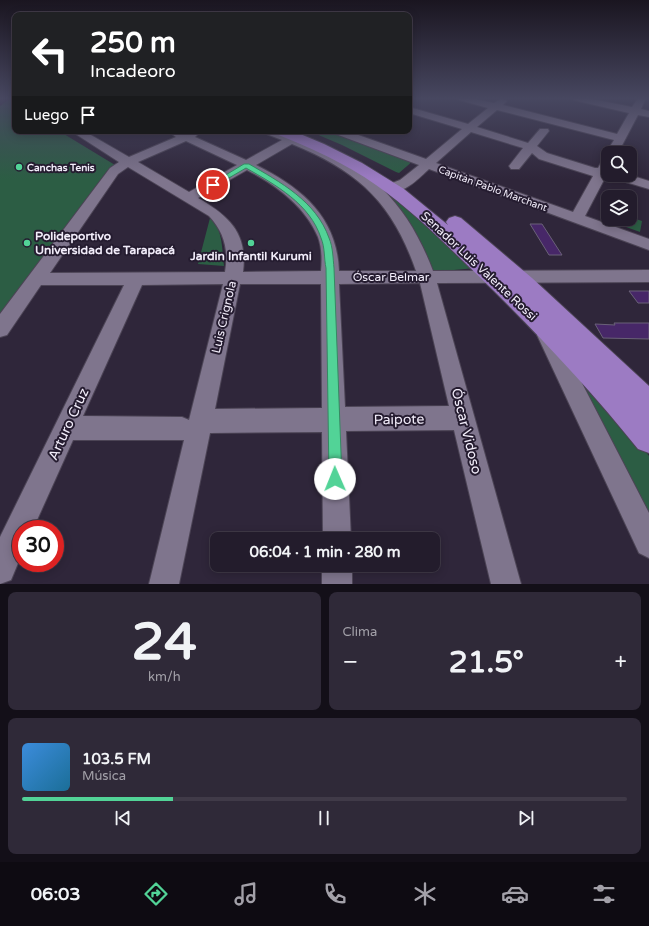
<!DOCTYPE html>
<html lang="es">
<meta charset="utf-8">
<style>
body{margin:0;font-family:"Varela Round",sans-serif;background:#2f2938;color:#f1f3f6;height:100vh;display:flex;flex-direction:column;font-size:15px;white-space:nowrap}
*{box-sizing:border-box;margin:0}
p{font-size:13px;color:#a3a1a9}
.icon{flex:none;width:22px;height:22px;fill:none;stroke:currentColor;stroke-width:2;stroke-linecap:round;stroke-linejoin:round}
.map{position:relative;height:584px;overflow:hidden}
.details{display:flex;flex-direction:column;gap:8px;padding:8px;background:#130f18;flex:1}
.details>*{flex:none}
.hud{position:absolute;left:12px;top:12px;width:400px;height:122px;border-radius:8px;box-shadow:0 2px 10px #0003,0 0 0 1px #403a48;background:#202124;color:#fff;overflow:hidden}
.buttons{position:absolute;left:601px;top:146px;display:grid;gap:8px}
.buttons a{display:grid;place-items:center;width:36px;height:36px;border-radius:8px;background:#231c2c;box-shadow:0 2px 10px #0003,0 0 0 1px #403a48;font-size:20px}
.speed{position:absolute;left:12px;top:520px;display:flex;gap:8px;font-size:20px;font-weight:700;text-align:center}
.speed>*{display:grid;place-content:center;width:52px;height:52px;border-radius:50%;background:#231c2c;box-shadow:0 2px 10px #0003,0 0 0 1px #403a48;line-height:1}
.speed .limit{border:6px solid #d22;background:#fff;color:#111}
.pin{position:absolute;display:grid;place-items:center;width:34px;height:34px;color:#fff;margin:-17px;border:2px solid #fff;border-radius:50%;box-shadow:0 1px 4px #0007}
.me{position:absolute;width:44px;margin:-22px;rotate:359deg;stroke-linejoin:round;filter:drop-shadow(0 0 3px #0008)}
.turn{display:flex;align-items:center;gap:14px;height:84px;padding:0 12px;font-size:18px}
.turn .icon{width:52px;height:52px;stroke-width:2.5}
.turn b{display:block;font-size:28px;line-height:34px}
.then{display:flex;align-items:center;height:38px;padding:0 12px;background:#0003;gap:8px;font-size:15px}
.big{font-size:30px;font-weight:800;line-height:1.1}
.details .card{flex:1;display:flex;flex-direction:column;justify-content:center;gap:6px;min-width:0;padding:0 14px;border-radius:8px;background:#2f2938}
.details .dial{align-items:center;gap:0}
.dial b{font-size:52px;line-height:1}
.song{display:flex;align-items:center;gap:12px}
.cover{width:48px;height:48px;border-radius:6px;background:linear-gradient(135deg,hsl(210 70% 55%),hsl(200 70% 35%))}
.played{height:4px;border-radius:2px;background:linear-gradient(90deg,#52d397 25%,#403a48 25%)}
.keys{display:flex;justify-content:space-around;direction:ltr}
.heat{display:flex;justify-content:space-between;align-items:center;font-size:22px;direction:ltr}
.details .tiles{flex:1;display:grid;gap:8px;grid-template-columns:1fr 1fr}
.card:last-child{grid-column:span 2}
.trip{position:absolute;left:210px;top:532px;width:230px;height:40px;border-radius:8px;background:#231c2c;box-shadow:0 2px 10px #0003,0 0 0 1px #403a48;font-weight:800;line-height:40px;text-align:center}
.tabs{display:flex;height:64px;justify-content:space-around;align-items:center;background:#0e0b12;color:#a3a1a9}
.tabs .icon{width:28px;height:28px}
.tabs .active{color:#52d397}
.tabs b{font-size:18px;color:#f1f3f6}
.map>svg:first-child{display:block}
</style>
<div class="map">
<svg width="649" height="584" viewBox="0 0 649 584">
<rect width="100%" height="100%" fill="#2f263a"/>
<path fill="#2c5d44" d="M11,98H15V131H59L115,165L107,171L0,315V106Z
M309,131H332L414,160L399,173L396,172L342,145Z
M369,176L476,268L432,272Z
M605,209L608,210V219H630V217L642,221L640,232L601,218Z
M210,218C223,228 222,250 224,266L198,264Z
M561,357L615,412L649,456V530Z"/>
<path fill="#472768" stroke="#6a6178" d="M530,224H542L562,255H549Z
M629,291H649V303H638Z
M614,323H649V339L603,338L595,324L615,325Z"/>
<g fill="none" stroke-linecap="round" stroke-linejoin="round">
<g stroke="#4c4455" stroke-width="2">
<path id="minor" d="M458,98H471L494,103L502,98L507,101L503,105L617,134L629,113L573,100L572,98H587L632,107L638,98H646L641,109L649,111V117L638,115L618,153H608V156L606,153L614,140L497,110L477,127L528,143L540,129H548L549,131L537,146L547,153L595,168H598L602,161H608V175H630L649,181V189L612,178L611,175L606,176L585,216L649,239V250L429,169C418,179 404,195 387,191L385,188L387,185L400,180L419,165L333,133L332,131H347L426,159L462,129L409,113V107L468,124L488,108L459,100ZM471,132L523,148L509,166L511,169H519L532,153L539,159L593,176L573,212L436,163Z
M71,131H84L129,157L176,137L168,131H182L186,133L196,132L198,134L195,137L246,160L282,140L264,133L263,131C267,131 273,130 278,131C289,133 301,140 312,145C375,170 409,208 433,271L649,270V282L437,283L521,584H491L454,430L346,431L351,539H323L322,432L210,433L179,584H149L184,440H73L33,529H21V556L11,580L0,584V537L124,285H41L7,335L0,337V314L110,168L119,162ZM186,141L237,165L189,192L138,162ZM292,144C358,171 392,202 416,271H339C337,217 302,188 256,165ZM128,167L209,216C224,232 229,250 225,272L50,273L118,174ZM247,170C276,185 305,206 318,237C322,248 322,260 321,271L243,272C248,233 229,216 198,198ZM420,283L449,406L345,407L339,284ZM223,284L189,420L182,417L83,416L142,285ZM240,284H321L322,408L215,409Z
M547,327L554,329L649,513V558L639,553L537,335L540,329Z
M322,565H352V584H322Z"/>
</g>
<g stroke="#4c4455" stroke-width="2">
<path id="major" d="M274,131H293L324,144L362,163L404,189L448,225L446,222L449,218L455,216L461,218L532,278L649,386V453L638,449C593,393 544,341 493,290C455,254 419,215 376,185C345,163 311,148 276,134Z"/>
</g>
<use href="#minor" fill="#7f758d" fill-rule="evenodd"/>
<use href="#major" fill="#9c7bc3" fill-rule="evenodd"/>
</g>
<linearGradient id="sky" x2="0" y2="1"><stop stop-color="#1a1520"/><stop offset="0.55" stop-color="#474760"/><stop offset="1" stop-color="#474760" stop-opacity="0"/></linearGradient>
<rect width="649" height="179" fill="url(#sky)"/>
<path fill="#52d397" stroke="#358962" d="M244,164H249C280,182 316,201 329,238C333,247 333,259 334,268L342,479L340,484L335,486L331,484L329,479L326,268C324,259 325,247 321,238C310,204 276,185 246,168L215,186L209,185Z"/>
<g fill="#52d397" stroke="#251c30" stroke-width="1.5">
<circle cx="19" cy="167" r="4"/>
<circle cx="27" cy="243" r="4"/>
<circle cx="251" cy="243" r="4"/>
</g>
<g text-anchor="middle" stroke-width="4" stroke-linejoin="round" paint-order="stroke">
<g font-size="10" font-weight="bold" fill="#f2edfa" stroke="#251c30" text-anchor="start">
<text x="27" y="171">Canchas Tenis</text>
</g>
<g font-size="10" fill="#f2edfa" stroke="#251c30">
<text transform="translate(493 188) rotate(20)" y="4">Capitán Pablo Marchant</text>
</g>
<g font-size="12" font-weight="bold" fill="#f2edfa" stroke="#251c30" text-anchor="start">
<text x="35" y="240">Polideportivo<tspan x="35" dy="14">Universidad de Tarapacá</tspan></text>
<text x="251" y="260" text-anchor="middle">Jardin Infantil Kurumi</text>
</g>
<g font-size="12" fill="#f2edfa" stroke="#251c30">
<text transform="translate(479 266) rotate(43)" y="4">Senador Luis Valente Rossi</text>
<text x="391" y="281">Óscar Belmar</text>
<text transform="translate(224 317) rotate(-77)" y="4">Luis Crignola</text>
</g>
<g font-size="14" fill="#f2edfa" stroke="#251c30">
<text transform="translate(399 419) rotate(-1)" y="5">Paipote</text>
<text transform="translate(68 424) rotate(-65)" y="5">Arturo Cruz</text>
<text transform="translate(467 431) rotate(76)" y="5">Óscar Vidoso</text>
</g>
</g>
</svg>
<div class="buttons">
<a><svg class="icon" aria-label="search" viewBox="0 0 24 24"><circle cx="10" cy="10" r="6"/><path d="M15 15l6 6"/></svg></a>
<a><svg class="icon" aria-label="layers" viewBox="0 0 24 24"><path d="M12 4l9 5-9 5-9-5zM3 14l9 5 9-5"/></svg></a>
</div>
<div class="speed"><div class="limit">30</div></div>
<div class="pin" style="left:213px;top:185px;background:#d93025"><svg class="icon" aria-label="arrive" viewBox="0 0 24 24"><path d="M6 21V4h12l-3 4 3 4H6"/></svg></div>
<svg class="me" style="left:335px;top:479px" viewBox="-20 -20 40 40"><circle r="19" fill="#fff"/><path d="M0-13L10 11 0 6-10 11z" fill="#52d397"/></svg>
<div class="trip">06:04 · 1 min · 280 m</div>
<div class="hud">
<div class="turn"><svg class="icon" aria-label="left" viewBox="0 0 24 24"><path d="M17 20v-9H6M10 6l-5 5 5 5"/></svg><div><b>250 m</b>Incadeoro</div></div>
<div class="then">Luego<svg class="icon" aria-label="arrive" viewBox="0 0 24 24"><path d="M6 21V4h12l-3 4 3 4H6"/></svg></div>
</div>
</div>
<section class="details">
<div class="tiles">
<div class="card dial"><b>24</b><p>km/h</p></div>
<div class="card"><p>Clima</p>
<div class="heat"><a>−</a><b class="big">21.5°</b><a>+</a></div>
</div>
<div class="card">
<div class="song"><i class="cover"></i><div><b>103.5 FM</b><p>Música</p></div></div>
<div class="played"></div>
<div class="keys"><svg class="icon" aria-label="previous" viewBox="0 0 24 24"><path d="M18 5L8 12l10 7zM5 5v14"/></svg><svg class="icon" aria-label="pause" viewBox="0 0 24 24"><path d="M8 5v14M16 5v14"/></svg><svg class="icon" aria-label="next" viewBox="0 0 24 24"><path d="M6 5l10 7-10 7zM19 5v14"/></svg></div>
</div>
</div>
</section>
<nav class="tabs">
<b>06:03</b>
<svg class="icon active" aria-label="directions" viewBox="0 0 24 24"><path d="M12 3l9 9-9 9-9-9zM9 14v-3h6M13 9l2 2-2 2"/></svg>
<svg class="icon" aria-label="music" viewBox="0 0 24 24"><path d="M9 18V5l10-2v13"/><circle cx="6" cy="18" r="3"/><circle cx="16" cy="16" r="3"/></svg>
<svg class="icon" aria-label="phone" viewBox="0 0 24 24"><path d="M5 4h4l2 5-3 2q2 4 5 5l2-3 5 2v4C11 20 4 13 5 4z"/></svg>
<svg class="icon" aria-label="climate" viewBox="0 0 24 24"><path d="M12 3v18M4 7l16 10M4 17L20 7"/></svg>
<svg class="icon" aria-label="car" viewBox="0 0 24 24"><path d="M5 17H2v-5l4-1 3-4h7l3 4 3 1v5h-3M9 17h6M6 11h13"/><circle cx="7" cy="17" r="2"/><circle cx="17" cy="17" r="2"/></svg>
<svg class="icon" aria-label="filters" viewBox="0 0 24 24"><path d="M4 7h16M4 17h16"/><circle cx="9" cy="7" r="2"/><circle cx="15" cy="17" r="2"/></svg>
</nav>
